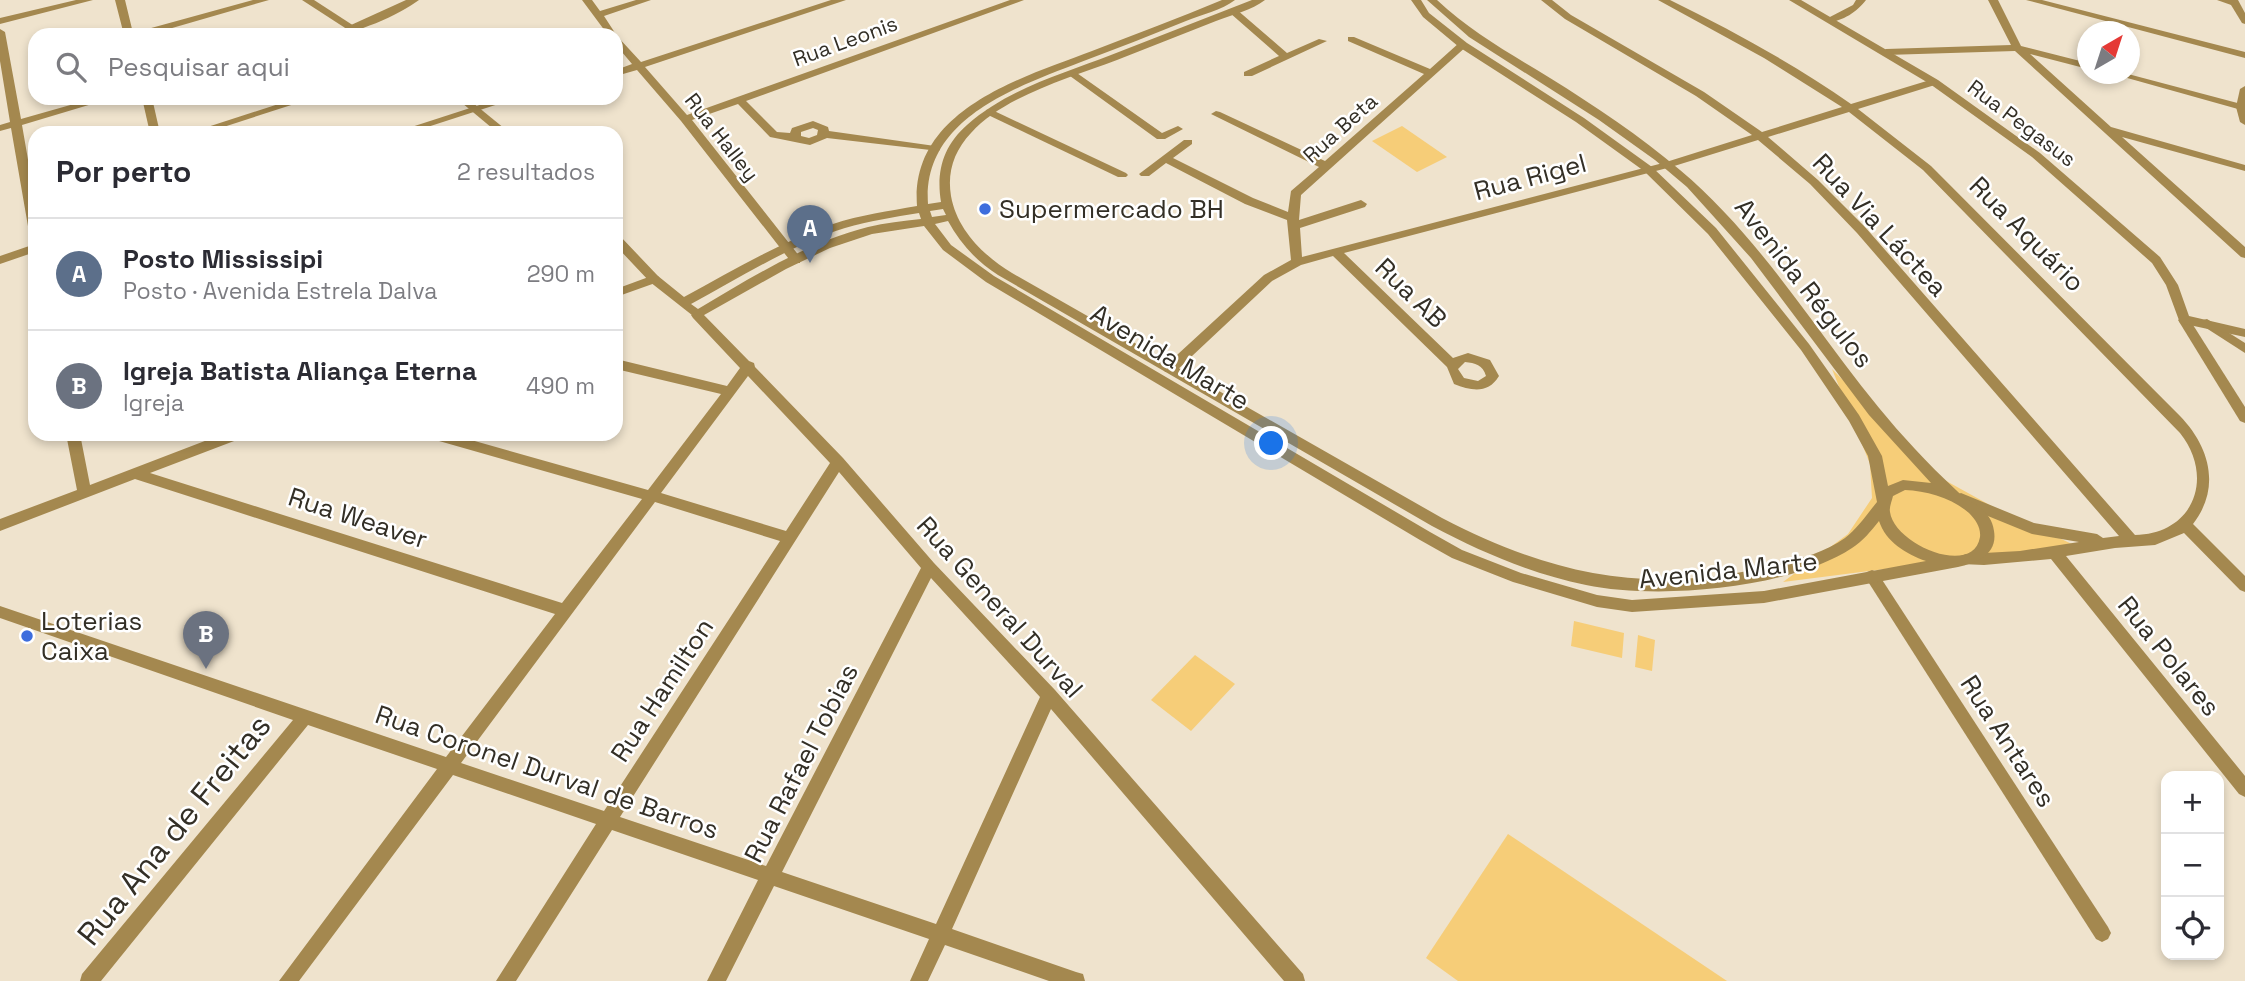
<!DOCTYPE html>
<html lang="pt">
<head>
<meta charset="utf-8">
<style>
	:root { --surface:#fff; --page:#f7f7f7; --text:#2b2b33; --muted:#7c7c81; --line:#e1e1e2; --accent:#2563eb }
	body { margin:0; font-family:"Space Grotesk",sans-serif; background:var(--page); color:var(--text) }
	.controls { position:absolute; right:21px; bottom:21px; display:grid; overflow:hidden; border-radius:14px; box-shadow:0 4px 10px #0003 }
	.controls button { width:63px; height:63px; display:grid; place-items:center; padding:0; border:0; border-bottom:2px solid var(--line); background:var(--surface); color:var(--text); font:35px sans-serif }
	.compass { position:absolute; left:2077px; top:21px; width:63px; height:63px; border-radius:50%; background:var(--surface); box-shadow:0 4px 10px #0003; rotate:39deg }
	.you { position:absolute; left:1272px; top:444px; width:24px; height:24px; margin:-18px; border:5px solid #fff; border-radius:50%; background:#1a73e8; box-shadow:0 0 0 10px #1a73e833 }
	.badge { display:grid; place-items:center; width:46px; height:46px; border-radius:50%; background:var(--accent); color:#fff; font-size:23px; font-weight:700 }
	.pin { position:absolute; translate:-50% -58px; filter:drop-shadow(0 2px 4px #0008) }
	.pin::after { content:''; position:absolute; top:37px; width:24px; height:21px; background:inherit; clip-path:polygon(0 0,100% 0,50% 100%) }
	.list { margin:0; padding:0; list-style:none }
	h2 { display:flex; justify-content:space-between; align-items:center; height:91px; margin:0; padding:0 28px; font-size:30px }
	h2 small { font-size:23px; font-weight:400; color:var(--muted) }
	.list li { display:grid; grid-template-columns:46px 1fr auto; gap:21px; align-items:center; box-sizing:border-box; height:112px; padding:0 28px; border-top:2px solid var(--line) }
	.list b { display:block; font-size:26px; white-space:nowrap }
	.list p { margin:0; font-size:23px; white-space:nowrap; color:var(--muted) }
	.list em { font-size:23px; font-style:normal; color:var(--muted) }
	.icon { flex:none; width:38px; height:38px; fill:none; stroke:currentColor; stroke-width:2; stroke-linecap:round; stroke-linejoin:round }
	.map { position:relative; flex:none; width:2245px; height:981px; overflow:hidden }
	.search { position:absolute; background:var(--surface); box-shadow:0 4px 10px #0003; left:28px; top:28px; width:595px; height:77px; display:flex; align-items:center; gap:18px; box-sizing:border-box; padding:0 24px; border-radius:21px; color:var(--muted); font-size:26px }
	.panel { position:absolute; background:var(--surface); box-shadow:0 4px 10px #0003; left:28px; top:126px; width:595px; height:315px; border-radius:21px }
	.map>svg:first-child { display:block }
	.green { fill:#f6cd78 }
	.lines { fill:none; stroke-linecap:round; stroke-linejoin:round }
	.minor { fill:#a4884f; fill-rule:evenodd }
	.tertiary { fill:#a4884f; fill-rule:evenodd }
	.poi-dot { fill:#3d6ddd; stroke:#fff; stroke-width:2.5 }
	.labels { text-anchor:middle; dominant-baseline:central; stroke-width:5; stroke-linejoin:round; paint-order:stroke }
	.far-street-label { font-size:21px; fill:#332f26; stroke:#fff }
	.street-label { font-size:26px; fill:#332f26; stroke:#fff }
	.poi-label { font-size:26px; fill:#332f26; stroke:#fff; text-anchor:start }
	.near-street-label { font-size:32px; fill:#332f26; stroke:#fff }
</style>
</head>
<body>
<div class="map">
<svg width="2245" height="981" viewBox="0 0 2245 981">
	<rect width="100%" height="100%" fill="#efe3cd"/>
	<g class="green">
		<path d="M 1402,126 L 1447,157 L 1417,172 L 1372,141 Z"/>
		<path d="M 1832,369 L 1939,477 L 1997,509 L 2074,545 L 1783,582 L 1848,534 L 1872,498 L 1870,464 Z"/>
		<path d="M 1574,621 L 1624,633 L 1622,658 L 1571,646 Z"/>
		<path d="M 1638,635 L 1655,640 L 1652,671 L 1635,667 Z"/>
		<path d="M 1195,655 L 1235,684 L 1191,731 L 1151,700 Z"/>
		<path d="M 1508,834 L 1727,981 L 1458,981 L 1426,958 Z"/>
	</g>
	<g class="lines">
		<g class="minor">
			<path d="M 76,0 L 93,0 L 0,24 L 0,18 Z"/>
			<path d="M 115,0 L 125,0 L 133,33 L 253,0 L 269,0 L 148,35 L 124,35 Z"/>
			<path d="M 406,0 L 419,0 C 399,15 354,35 329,35 Z"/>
			<path d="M 582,0 L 592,0 L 600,11 L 636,0 L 651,0 L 604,16 L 617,36 L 641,62 L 831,0 L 846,0 L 645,67 L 687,115 L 1010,0 L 1024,0 L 746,101 L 777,132 L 790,133 L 792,128 L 813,121 L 828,127 L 829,131 L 935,146 L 940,149 L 939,151 L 827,138 L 810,145 C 796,142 784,140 770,137 L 738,104 L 692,120 L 800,257 L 800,263 L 792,263 L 681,121 L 637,70 L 616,76 L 616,70 L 632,64 L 616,45 L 616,35 L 608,35 ZM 813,128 L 818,130 L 817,135 L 809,138 L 801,136 L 801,132 Z"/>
			<path d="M 1541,0 L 1552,0 L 1571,15 L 1704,92 L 1762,132 L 1842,107 L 1764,58 L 1658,0 L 1670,0 C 1733,31 1794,64 1851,104 L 1930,80 L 1938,80 L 1938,84 L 1858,109 L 1931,166 L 2180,416 C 2210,447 2221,488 2193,524 L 2245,576 L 2245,592 L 2240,590 L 2184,533 L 2155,545 L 2115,548 L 2066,556 L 2245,776 L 2245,797 L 2239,794 L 2051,559 L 1984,565 L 1961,564 L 1959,560 L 1961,556 L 1966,554 L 2020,551 L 2079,542 L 2032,534 L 1956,503 L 1954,499 L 1956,495 L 1961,493 L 2034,523 L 2097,534 L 2103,538 L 2119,536 L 1857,233 L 1810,184 L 1758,140 L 1671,167 L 1344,253 L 1453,358 L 1468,353 L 1490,360 L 1499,376 C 1488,394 1472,391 1454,384 L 1447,367 L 1333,256 L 1301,265 L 1272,281 L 1175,372 L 1165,372 L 1164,369 L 1165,366 L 1264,275 L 1291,260 L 1287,220 L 1245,204 L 1166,163 L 1149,176 L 1141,176 L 1139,174 L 1184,140 L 1192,140 L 1192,144 L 1173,158 L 1253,198 L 1288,212 L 1291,191 L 1319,167 L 1211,114 L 1216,111 L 1220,112 L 1325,161 L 1424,74 L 1348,41 L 1348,37 L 1354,37 L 1430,69 L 1459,43 L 1468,45 L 1301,195 L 1299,220 L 1361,200 L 1367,204 L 1365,207 L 1300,228 L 1302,257 L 1663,163 L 1752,135 L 1696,96 L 1565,19 ZM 1849,112 L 1923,170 L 2180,433 C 2215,477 2194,534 2135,535 L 1865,227 L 1818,180 L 1768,137 ZM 1465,362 C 1475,363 1483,365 1486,376 L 1478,381 L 1464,378 L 1458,369 Z"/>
			<path d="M 1856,0 L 1866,0 C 1858,11 1842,22 1828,22 L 1828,18 L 1853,5 Z"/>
			<path d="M 1988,0 L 1998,0 L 2021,46 L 2088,63 L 2088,69 L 2030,54 L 2111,127 L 2245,165 L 2245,171 L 2122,137 L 2245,247 L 2245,258 L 2241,257 L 2015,51 L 1886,55 L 1881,52 L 1886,49 L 2011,45 Z"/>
			<path d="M 2026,0 L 2042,0 L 2245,52 L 2245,58 Z"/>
			<path d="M 2217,0 L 2233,0 L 2239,3 L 2234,6 Z"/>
			<path d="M 1230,9 L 1236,9 L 1287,53 L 1319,39 L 1327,41 L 1252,76 L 1244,76 L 1244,72 L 1279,56 L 1230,13 Z"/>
			<path d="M 0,29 L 5,32 L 21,119 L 95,98 L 112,98 L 22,125 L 35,200 L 35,236 L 29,232 L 11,128 L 0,131 L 0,125 L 10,122 L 0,61 Z"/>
			<path d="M 1074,71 L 1162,133 L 1178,126 L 1183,129 L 1165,139 L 1157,139 L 1070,76 L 1070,72 Z"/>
			<path d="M 2113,74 L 2128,74 L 2245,105 L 2245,111 Z"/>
			<path d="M 142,98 L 152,98 L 160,133 L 150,133 Z"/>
			<path d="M 297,98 L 313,98 L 205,133 L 189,133 Z"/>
			<path d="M 501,98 L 517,98 L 409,133 L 393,133 Z"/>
			<path d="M 990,109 L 1126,173 L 1128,175 L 1126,177 L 1118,177 L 986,114 L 986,110 Z"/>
			<path d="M 35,244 L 35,252 L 0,264 L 0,256 Z"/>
			<path d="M 654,275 L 658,276 L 660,279 L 658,282 L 616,297 L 616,289 Z"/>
			<path d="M 697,311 L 701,312 L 749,361 L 754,363 L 755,367 L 843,458 L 934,563 L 1055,690 L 1303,974 L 1305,981 L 1284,981 L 1051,709 L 952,929 L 1076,972 L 1083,974 L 1085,981 L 1049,981 L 945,945 L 928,981 L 910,981 L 929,939 L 774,886 L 726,981 L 707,981 L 758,880 L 612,830 L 516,981 L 496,981 L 596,824 L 453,775 L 299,981 L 279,981 L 437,769 L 308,725 L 101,981 L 80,981 L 82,974 L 293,720 L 0,618 L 0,606 L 446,757 L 555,614 L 135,479 L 0,531 L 0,519 L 77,490 L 66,434 L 80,434 L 90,485 L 223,434 L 244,434 L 242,438 L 150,473 L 562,603 L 642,499 L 432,439 L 425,434 L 450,434 L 648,490 L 721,394 L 616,369 L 616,359 L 727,386 L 740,368 L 693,318 L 691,315 ZM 748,376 L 830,463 L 786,531 L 661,493 ZM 839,472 L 921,568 L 766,866 L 620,817 ZM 655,502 L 780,541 L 604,811 L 461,763 ZM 931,578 L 1040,697 L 936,924 L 782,872 Z"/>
			<path d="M 2184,316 L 2188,317 L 2245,407 L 2245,423 L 2240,421 L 2178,320 Z"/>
			<path d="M 2207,319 L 2245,343 L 2245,353 L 2203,326 L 2201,323 L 2203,320 Z"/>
			<path d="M 1872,570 L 1877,572 L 2108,927 L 2111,933 L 2108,939 L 2102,942 L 2096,939 L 1867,580 L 1865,576 L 1867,572 Z"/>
		</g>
		<g class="tertiary">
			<path d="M 302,0 L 314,0 L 368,35 L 356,35 Z"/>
			<path d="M 1222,0 L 1235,0 C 1222,10 1201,15 1186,21 C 1151,35 1116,49 1081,62 C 1017,87 922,118 928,204 L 941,202 C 936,172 943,146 967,125 C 1007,89 1062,74 1111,55 C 1158,37 1205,18 1252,0 L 1265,0 C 1252,10 1232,15 1216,21 C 1183,34 1150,47 1117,60 C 1072,77 1004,96 971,133 C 954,151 947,172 951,196 C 957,230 984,256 1012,273 L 1442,518 C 1550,574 1645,595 1766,567 C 1792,561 1823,554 1845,538 C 1858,528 1867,514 1877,502 L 1868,456 L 1849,421 L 1801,350 L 1708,234 L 1644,171 L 1576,122 L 1459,47 L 1423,17 L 1411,0 L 1421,0 L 1429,13 L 1467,43 L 1584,118 L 1652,167 L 1716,228 L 1809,344 L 1859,415 L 1882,456 L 1888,486 L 1903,480 L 1931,483 L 1869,415 L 1751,258 L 1687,187 L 1655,160 L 1599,120 L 1469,37 L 1427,0 L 1437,0 C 1471,32 1511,54 1550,78 C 1595,106 1640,136 1680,170 C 1774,249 1831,360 1915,449 C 1928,463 1942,477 1956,490 C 1970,504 1991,508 1994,531 C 1998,555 1976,563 1958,567 L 1764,603 L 1632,612 L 1597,607 L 1513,582 L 1452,558 L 1420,540 L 986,282 L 943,250 L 924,226 L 872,234 L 830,248 L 786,269 L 697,319 L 650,282 L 616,246 L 616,235 L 620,236 L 658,276 L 684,297 C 732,271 780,242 833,224 C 860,215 889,211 917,206 C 910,110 1021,78 1092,51 C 1135,34 1179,18 1222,0 ZM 943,209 L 946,215 L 932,217 L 930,211 ZM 919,213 L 921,219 C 903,221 885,223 868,227 C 806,243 752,277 698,309 L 691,304 C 741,277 791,245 845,228 C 869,221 894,217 919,213 ZM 948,221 C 960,243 977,262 998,275 L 1432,526 C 1481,552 1532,574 1586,585 C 1658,600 1790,589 1852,548 C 1863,541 1871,531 1879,521 C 1886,542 1906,554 1926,561 L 1764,591 L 1632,600 L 1597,595 L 1521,573 L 1462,550 L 1430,532 L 994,276 L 951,245 L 935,224 ZM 1905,490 C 1927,491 1952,498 1969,513 C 1976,520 1981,528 1980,537 C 1973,578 1894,544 1890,512 C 1889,507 1892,501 1893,496 Z"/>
			<path d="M 1789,0 L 1801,0 L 1938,80 L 2040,153 L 2160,257 L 2178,285 L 2189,316 L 2245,329 L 2245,337 L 2180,323 L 2166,285 L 2152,263 L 2032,157 L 1930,84 Z"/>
			<path d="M 2228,0 L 2238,0 L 2245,13 L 2245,24 L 2242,23 Z"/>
			<path d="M 2245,86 L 2245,125 L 2240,122 L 2236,107 L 2240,89 Z"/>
			<path d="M 456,98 L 467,98 L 510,133 L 498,133 Z"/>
		</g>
	</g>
	<g class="poi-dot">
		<circle cx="985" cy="209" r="7"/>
		<circle cx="27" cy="636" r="7"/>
	</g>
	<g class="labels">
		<g class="far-street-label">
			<text transform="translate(845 41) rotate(-20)">Rua Leonis</text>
			<text transform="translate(2022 123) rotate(37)">Rua Pegasus</text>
			<text transform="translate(1340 128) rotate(-42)">Rua Beta</text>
			<text transform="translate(722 137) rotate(52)">Rua Halley</text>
		</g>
		<g class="street-label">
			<text transform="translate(1530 177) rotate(-15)">Rua Rigel</text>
			<text transform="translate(1880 225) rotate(47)">Rua Via Láctea</text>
			<text transform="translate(2027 234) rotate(45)">Rua Aquário</text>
			<text transform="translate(1804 283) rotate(52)">Avenida Régulos</text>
			<text transform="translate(1411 293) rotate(44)">Rua AB</text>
			<text transform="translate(1170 357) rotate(31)">Avenida Marte</text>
			<text transform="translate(358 518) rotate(18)">Rua Weaver</text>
			<text transform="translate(1728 570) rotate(-6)">Avenida Marte</text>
			<text transform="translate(1000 607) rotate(48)">Rua General Durval</text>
			<text transform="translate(2169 656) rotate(51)">Rua Polares</text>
			<text transform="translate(662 690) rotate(-57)">Rua Hamilton</text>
			<text transform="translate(2008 741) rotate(57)">Rua Antares</text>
			<text transform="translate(801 763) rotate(-63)">Rua Rafael Tobias</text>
			<text transform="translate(547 772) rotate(19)">Rua Coronel Durval de Barros</text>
		</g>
		<g class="poi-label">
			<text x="999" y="209">Supermercado BH</text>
			<text x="41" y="621">Loterias<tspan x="41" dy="30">Caixa</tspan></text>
		</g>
		<g class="near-street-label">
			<text transform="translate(174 830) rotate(-51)">Rua Ana de Freitas</text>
		</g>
	</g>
</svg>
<div class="controls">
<button>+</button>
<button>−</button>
<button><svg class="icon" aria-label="locate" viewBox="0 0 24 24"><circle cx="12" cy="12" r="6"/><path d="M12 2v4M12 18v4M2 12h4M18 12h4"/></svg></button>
</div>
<svg class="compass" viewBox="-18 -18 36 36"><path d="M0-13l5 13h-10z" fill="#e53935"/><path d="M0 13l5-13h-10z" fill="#7c7c81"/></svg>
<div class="you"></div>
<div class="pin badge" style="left:810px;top:263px;background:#5c6f8a">A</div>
<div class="pin badge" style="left:206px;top:669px;background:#6b7280">B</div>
<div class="search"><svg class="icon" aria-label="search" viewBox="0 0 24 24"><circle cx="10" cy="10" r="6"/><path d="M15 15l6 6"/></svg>Pesquisar aqui</div>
<section class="panel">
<h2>Por perto<small>2 resultados</small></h2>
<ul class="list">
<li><span class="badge" style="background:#5c6f8a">A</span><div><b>Posto Mississipi</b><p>Posto · Avenida Estrela Dalva</p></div><em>290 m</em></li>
<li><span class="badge" style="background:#6b7280">B</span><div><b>Igreja Batista Aliança Eterna</b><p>Igreja</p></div><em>490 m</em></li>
</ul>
</section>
</div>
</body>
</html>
